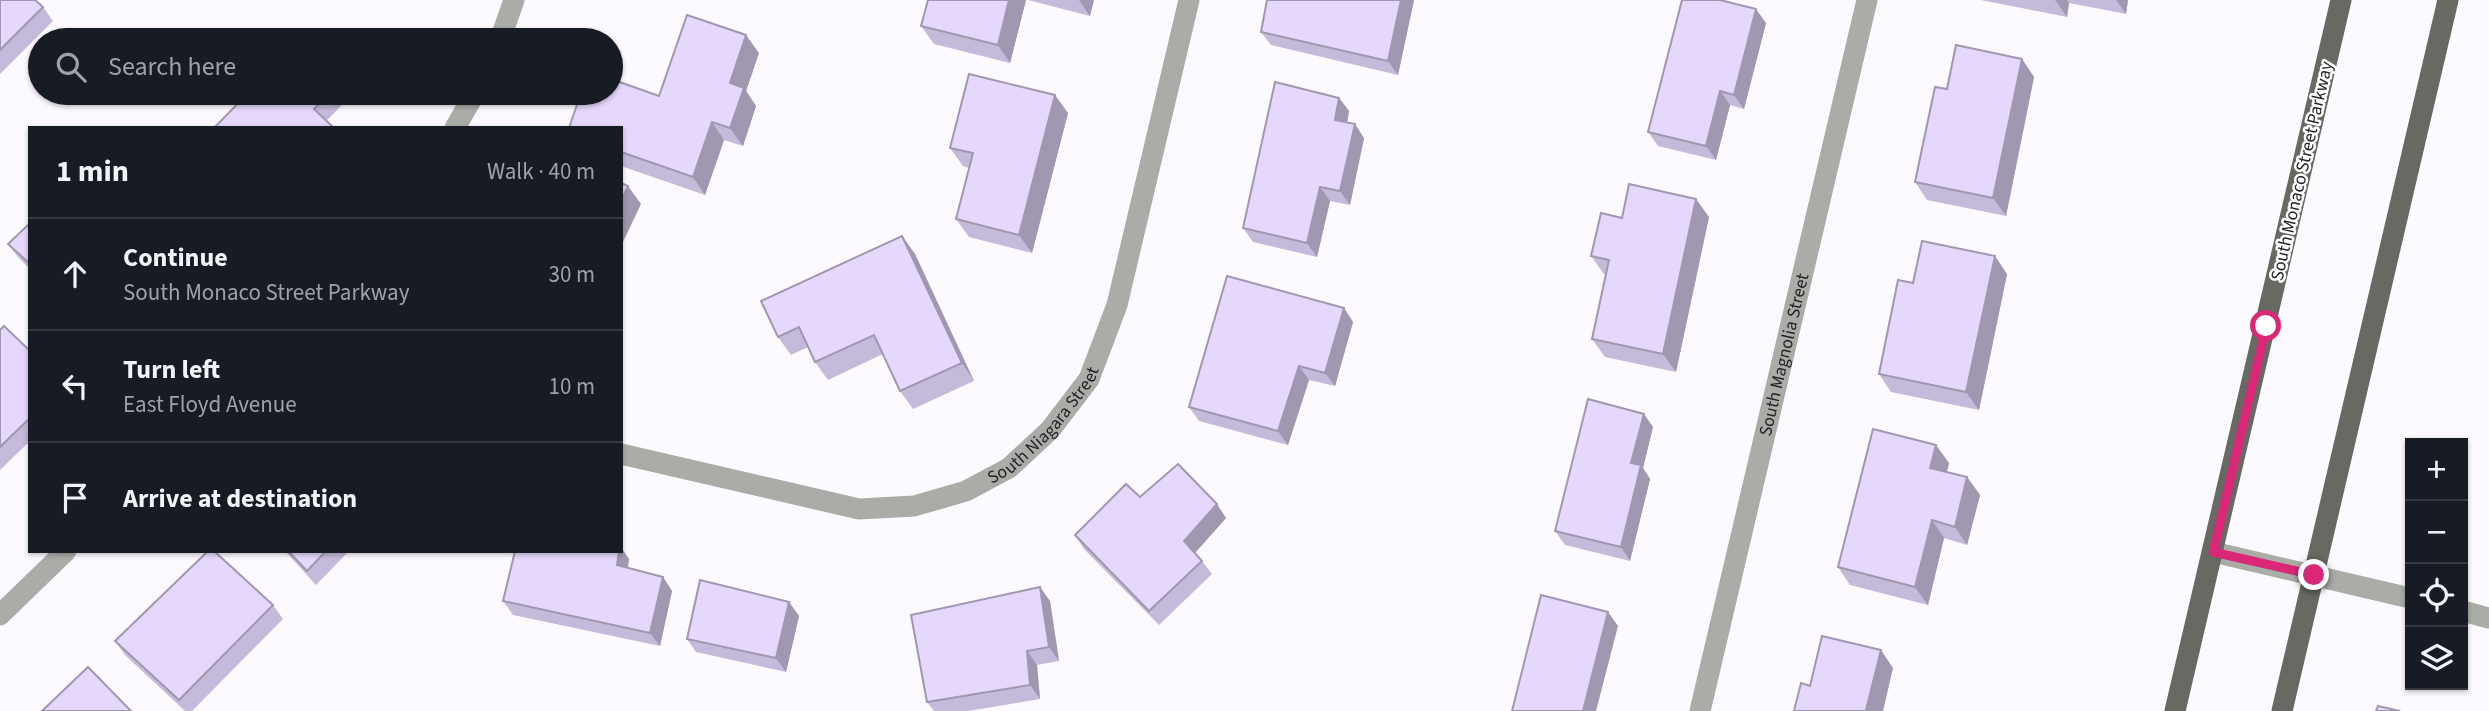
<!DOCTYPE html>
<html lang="en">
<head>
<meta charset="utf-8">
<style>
	:root { --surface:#171b24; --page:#20242c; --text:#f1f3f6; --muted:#9ea1a6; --line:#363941 }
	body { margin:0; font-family:"Source Sans 3",sans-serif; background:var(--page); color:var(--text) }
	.controls { position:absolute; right:21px; bottom:21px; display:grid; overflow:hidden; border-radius:0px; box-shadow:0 2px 5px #0004 }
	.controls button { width:63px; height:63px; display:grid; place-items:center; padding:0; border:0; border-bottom:2px solid var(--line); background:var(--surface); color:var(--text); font:35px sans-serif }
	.stop { position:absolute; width:21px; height:21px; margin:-16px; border:5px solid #db2777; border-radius:50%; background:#fff }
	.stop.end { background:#db2777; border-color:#fff; box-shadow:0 2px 7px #0008 }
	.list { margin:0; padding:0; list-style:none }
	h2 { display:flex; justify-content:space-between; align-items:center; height:91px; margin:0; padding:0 28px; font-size:30px }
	h2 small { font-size:23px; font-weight:400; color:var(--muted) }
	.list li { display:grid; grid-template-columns:46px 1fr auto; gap:21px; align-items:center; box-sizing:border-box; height:112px; padding:0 28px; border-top:2px solid var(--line) }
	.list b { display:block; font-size:26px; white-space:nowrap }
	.list p { margin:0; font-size:23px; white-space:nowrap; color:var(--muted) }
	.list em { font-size:23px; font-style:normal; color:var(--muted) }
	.icon { flex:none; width:38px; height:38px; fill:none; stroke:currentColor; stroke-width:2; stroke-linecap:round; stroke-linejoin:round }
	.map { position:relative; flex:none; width:2489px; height:711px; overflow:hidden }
	.search { position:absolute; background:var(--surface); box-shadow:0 2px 5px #0004; left:28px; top:28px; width:595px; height:77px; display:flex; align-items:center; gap:18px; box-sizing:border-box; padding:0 24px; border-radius:38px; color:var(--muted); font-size:26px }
	.panel { position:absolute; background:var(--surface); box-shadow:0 2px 5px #0004; left:28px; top:126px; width:595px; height:427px; border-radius:0px }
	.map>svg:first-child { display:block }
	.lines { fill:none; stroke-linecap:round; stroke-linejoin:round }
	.minor { stroke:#aaaca7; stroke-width:21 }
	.major { stroke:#676a62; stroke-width:21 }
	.wall { fill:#c5bad9 }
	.shaded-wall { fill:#a097b0 }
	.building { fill:#e5d8fc; stroke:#a097b0; stroke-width:2 }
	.route { stroke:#db2777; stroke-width:9 }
	.labels { text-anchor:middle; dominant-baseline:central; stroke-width:5; stroke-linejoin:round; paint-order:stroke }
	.street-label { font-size:18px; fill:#232125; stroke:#fff }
</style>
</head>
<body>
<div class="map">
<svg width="2489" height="711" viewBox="0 0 2489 711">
	<rect width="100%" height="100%" fill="#fcfafe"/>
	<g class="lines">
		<g class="minor">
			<path d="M 500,40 L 514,0"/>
			<path d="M 455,128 L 475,93"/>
			<path id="s1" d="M 621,454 L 859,509 L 914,506 L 966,491 L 1009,468 L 1050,430 L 1089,379 L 1117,305 L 1189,0"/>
			<path d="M 2213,552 L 2410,598"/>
			<path d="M 2463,611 L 2489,618"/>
			<path d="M 0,615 L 66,551"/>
			<path id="s2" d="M 1700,711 L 1867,0"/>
		</g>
		<g class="major">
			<path d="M 2175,711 L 2341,0"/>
			<path d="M 2282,711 L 2448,0"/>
		</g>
	</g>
	<g class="wall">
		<path d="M 0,0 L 43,7 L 53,21 L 0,74 Z"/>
		<path d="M 1026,0 L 1010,63 L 934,44 L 921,26 Z"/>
		<path d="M 1028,0 L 1094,0 L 1090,16 Z"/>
		<path d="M 1267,0 L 1414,0 L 1398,75 L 1271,45 L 1261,32 Z"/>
		<path d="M 1981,0 L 2128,0 L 2126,14 L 2069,3 L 2067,17 Z"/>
		<path d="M 1766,23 L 1744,109 L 1730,105 L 1716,160 L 1658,146 L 1648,132 Z"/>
		<path d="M 759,53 L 746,91 L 756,106 L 743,146 L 724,140 L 705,195 L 621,166 L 621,128 L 659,96 Z"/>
		<path d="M 2022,59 L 2034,77 L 2006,216 L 1927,200 L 1915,182 L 1947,89 Z"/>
		<path d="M 248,93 L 354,93 L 326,121 Z"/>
		<path d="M 1339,98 L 1349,111 L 1347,122 L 1364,138 L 1350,205 L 1330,201 L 1317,257 L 1253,242 L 1243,228 Z"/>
		<path d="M 1068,113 L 1032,253 L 969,237 L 956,219 L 969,168 L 963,166 L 950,148 Z"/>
		<path d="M 1709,217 L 1676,372 L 1605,357 L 1592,339 L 1606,275 L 1604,274 L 1591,256 Z"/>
		<path d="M 30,223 L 30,269 L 18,257 L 8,244 Z"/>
		<path d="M 902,236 L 915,254 L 974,381 L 913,409 L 900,391 L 883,354 L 828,380 L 815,362 L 808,347 L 791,355 L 778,337 Z"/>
		<path d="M 2007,274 L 1979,410 L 1891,392 L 1879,374 L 1913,283 Z"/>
		<path d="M 1344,308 L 1353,322 L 1335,386 L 1309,380 L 1288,445 L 1199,421 L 1189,407 Z"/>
		<path d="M 0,330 L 30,351 L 30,441 L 0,470 Z"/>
		<path d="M 1653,427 L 1643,468 L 1650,479 L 1630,561 L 1565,545 L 1555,531 Z"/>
		<path d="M 1949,463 L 1947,472 L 1967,477 L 1980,495 L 1967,545 L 1944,538 L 1928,605 L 1850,585 L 1838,567 Z"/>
		<path d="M 1140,497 L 1226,518 L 1195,553 L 1202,561 L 1212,574 L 1159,625 L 1084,549 L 1075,535 Z"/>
		<path d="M 285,551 L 349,551 L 316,585 Z"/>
		<path d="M 629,559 L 628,568 L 663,577 L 672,591 L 660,646 L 513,615 L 503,601 Z"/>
		<path d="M 1050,601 L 1059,661 L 1037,665 L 1040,699 L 968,711 L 934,711 L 927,702 Z"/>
		<path d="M 789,602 L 799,616 L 786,672 L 696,652 L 687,639 Z"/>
		<path d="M 273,605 L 283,619 L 192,711 L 185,711 L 125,655 L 115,641 Z"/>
	</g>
	<g class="shaded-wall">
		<path d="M 1009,0 L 1026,0 L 1010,63 L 998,45 Z"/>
		<path d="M 1079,0 L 1094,0 L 1090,16 Z"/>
		<path d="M 1401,0 L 1414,0 L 1398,75 L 1388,61 Z"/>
		<path d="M 2055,0 L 2067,0 L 2069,3 L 2067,17 Z"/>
		<path d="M 2116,0 L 2128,0 L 2126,14 Z"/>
		<path d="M 1756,9 L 1766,23 L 1744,109 L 1734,95 Z"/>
		<path d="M 746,35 L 759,53 L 746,91 L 756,106 L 743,146 L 730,128 L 730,83 Z"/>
		<path d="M 2022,59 L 2034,77 L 2006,216 L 1993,198 Z"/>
		<path d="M 1720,91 L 1730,105 L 1716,160 L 1706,146 Z"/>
		<path d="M 1055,95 L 1068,113 L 1032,253 L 1019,235 Z"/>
		<path d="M 1339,98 L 1349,111 L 1345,134 L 1335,120 Z"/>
		<path d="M 712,122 L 724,140 L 705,195 L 693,177 Z"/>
		<path d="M 1355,124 L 1364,138 L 1350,205 L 1340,191 Z"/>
		<path d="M 628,186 L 641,204 L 621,246 L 621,201 Z"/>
		<path d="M 1320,187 L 1330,201 L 1317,257 L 1307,243 Z"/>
		<path d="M 1696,199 L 1709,217 L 1676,372 L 1663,354 Z"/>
		<path d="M 902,236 L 915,254 L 974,381 L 962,363 Z"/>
		<path d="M 1995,256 L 2007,274 L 1979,410 L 1966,392 Z"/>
		<path d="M 1344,308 L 1353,322 L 1335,386 L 1325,373 Z"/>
		<path d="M 1299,366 L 1309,380 L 1288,445 L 1278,431 Z"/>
		<path d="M 1644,414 L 1653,427 L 1643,468 L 1650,479 L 1630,561 L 1621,547 L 1631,463 Z"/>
		<path d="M 1936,445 L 1949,463 L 1943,486 L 1930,468 Z"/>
		<path d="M 1967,477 L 1980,495 L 1967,545 L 1955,527 Z"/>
		<path d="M 1217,504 L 1226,518 L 1193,555 L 1184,541 Z"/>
		<path d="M 1932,520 L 1944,538 L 1928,605 L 1915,587 Z"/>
		<path d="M 621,547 L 629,559 L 626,578 L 617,565 L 619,551 L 621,551 Z"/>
		<path d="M 663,577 L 672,591 L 660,646 L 650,633 Z"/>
		<path d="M 1040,587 L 1050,601 L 1059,661 L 1049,647 Z"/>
		<path d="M 789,602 L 799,616 L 786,672 L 776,658 Z"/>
		<path d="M 1608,612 L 1618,626 L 1596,711 L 1583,711 Z"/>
		<path d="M 1881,650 L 1893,668 L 1883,711 L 1866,711 Z"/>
		<path d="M 1027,651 L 1037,665 L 1040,699 L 1030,685 Z"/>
	</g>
	<g class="building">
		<path d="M 0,0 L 35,0 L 43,7 L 0,50 Z"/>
		<path d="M 928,0 L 1009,0 L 998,45 L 921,26 Z"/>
		<path d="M 1267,0 L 1401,0 L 1388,61 L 1261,32 Z"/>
		<path d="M 1682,0 L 1720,0 L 1756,9 L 1734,95 L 1720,91 L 1706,146 L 1648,132 Z"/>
		<path d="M 687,15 L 746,35 L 730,83 L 744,88 L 730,128 L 712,122 L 693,177 L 621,152 L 621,128 L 569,128 L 581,93 L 611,93 L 611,79 L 659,96 Z"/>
		<path d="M 309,31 L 318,40 L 300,40 Z"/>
		<path d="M 1956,45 L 2022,59 L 1993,198 L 1915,182 L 1935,87 L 1947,89 Z"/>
		<path d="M 969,74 L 1055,95 L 1019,235 L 956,219 L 973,153 L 950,148 Z"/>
		<path d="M 1275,82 L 1339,98 L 1335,120 L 1355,124 L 1340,191 L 1320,187 L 1307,243 L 1243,228 Z"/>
		<path d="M 248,93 L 330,93 L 314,109 L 334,128 L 214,128 Z"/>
		<path d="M 621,183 L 628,186 L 621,201 Z"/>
		<path d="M 1629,184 L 1696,199 L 1663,354 L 1592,339 L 1609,260 L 1591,256 L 1601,213 L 1622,218 Z"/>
		<path d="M 30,223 L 30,264 L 8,244 Z"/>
		<path d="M 902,236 L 962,363 L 900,391 L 874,335 L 815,362 L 799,327 L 778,337 L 761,301 Z"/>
		<path d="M 1922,241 L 1995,256 L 1966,392 L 1879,374 L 1898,280 L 1913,283 Z"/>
		<path d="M 1227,276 L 1344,308 L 1325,373 L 1299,366 L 1278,431 L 1189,407 Z"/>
		<path d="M 4,326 L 30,351 L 30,418 L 0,447 L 0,330 Z"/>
		<path d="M 1588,399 L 1644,414 L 1631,463 L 1641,465 L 1621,547 L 1555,531 Z"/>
		<path d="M 1873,429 L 1936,445 L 1930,468 L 1967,477 L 1955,527 L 1932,520 L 1915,587 L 1838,567 Z"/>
		<path d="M 1178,464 L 1217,504 L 1184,541 L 1202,561 L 1149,611 L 1075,535 L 1126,484 L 1140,497 Z"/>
		<path d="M 208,551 L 214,551 L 273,605 L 179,700 L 115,641 Z"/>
		<path d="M 288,551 L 326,551 L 307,571 Z"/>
		<path d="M 515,551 L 619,551 L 617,565 L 663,577 L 650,633 L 503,601 Z"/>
		<path d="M 700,580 L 789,602 L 776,658 L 687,639 Z"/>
		<path d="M 1040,587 L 1049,647 L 1027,651 L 1030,685 L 927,702 L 911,615 Z"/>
		<path d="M 1541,595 L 1608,612 L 1583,711 L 1512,711 Z"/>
		<path d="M 1822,636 L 1881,650 L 1866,710 L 1869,711 L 1794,711 L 1801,683 L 1810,686 Z"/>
		<path d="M 88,667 L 131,711 L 42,711 Z"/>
		<path d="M 2378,706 L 2400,711 L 2376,711 Z"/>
	</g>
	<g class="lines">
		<path class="route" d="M 2266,326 L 2213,552 L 2314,575"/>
	</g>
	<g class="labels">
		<g class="street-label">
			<text transform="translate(2302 171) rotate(-77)">South Monaco Street Parkway</text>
			<text stroke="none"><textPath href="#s2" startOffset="366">South Magnolia Street</textPath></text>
			<text stroke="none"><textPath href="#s1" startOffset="457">South Niagara Street</textPath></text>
		</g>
	</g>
</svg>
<div class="controls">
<button>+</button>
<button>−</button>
<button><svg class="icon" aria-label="locate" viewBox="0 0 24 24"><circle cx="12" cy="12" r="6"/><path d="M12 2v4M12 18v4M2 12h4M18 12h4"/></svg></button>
<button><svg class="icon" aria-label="layers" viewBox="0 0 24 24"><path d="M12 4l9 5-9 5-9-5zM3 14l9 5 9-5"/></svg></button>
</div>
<div class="stop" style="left:2266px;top:326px"></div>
<div class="stop end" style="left:2314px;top:575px"></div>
<div class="search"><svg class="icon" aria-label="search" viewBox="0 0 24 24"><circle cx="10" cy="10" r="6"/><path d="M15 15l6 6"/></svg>Search here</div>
<section class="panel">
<h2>1 min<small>Walk · 40 m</small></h2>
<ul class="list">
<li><svg class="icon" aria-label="ahead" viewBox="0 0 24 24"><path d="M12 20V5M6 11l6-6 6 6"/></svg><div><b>Continue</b><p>South Monaco Street Parkway</p></div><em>30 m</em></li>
<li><svg class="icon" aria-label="left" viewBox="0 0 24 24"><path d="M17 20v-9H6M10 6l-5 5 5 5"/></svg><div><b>Turn left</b><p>East Floyd Avenue</p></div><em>10 m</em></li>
<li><svg class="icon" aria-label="arrive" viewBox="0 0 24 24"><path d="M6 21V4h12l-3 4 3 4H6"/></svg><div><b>Arrive at destination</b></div></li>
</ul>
</section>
</div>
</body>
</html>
